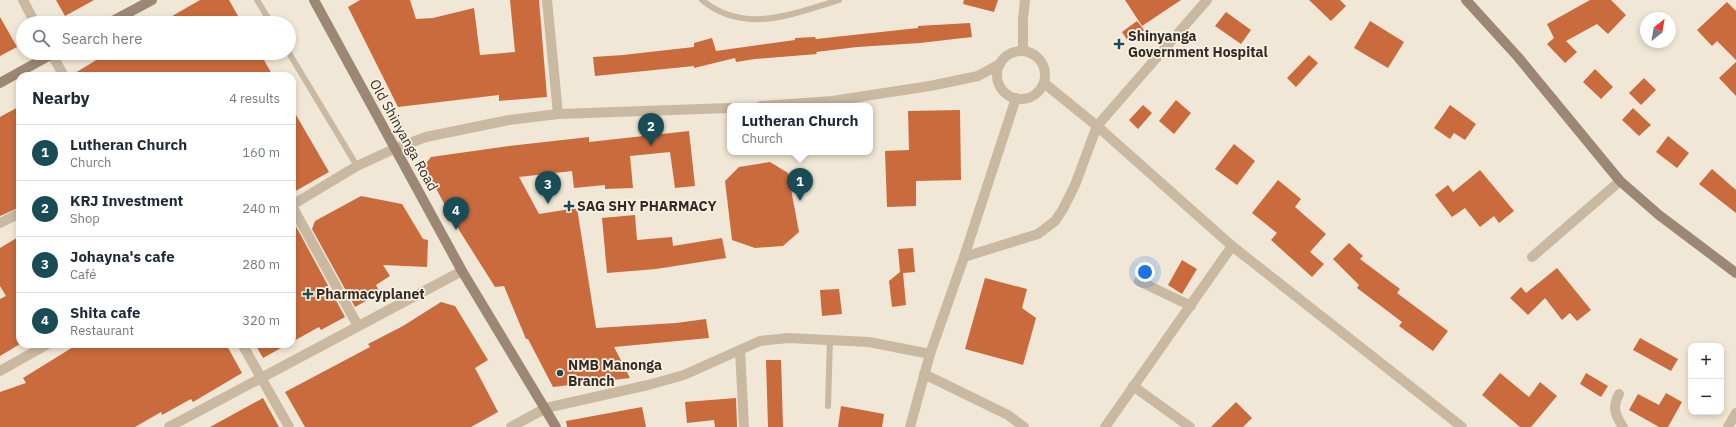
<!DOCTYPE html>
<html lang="en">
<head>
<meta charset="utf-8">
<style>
	:root { --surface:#fff; --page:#f6f6f7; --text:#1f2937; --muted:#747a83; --line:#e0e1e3; --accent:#1a4c55 }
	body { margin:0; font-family:"IBM Plex Sans",sans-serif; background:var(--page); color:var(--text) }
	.controls { position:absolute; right:12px; bottom:12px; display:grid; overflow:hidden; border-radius:8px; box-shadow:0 2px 6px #0003 }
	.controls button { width:36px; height:36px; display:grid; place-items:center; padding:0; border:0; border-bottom:1px solid var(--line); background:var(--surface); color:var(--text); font:20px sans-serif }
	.compass { position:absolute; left:1640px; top:12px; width:36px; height:36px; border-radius:50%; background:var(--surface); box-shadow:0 2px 6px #0003; rotate:31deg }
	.you { position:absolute; left:1145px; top:272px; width:14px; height:14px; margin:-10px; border:3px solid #fff; border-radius:50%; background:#1a73e8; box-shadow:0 0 0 6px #1a73e833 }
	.badge { display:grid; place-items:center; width:26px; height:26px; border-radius:50%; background:var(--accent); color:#fff; font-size:13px; font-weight:700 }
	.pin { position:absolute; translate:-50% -33px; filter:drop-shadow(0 1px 2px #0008) }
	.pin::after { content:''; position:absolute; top:21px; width:14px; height:12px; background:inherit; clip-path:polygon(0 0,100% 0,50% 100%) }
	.popup { position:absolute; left:727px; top:103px; width:146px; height:52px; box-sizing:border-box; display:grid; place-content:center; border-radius:8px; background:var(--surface); filter:drop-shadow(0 1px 3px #0005); font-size:13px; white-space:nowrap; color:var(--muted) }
	.popup b { font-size:15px; color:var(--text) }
	.popup::after { content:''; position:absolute; left:50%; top:100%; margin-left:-8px; border:8px solid transparent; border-top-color:var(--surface) }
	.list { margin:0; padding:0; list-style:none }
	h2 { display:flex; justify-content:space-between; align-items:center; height:52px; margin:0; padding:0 16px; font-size:17px }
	h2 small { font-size:13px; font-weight:400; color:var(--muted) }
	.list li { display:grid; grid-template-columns:26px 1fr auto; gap:12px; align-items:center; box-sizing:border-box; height:56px; padding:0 16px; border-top:1px solid var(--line) }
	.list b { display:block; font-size:15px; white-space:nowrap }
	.list p { margin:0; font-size:13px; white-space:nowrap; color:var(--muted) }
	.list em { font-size:13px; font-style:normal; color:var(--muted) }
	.icon { flex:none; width:22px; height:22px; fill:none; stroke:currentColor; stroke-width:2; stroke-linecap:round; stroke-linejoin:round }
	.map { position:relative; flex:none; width:1736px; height:427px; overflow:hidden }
	.search { position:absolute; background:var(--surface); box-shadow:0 2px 6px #0003; left:16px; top:16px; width:280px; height:44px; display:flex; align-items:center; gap:10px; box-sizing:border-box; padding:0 14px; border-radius:22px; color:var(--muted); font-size:15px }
	.panel { position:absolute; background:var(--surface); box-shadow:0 2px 6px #0003; left:16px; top:72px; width:280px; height:276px; border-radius:12px }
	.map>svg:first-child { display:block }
	.building { fill:#c96b3c }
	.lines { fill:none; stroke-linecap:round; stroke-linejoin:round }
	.lane { stroke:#c9b8a2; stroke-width:6 }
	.street { stroke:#c9b8a2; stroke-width:10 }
	.secondary { stroke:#9c8674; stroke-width:10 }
	.poi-dot { fill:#1a4c55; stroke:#f9f1e2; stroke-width:1.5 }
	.labels { text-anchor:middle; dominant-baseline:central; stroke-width:3.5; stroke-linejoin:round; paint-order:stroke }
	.poi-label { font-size:14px; font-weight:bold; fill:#332b25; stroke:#f9f1e2; text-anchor:start }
	.street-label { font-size:14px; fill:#332b25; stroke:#f9f1e2 }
</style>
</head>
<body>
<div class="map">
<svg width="1736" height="427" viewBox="0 0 1736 427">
	<rect width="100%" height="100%" fill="#f1e7d6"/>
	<g class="building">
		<path d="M 56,0 L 94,0 L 65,16 Z"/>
		<path d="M 200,0 L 229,0 L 242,23 L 160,23 Z"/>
		<path d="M 360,0 L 410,0 L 416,19 L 433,18 L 474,8 L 480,55 L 515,52 L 510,0 L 539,0 L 547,97 L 499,101 L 499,95 L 398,107 L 348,7 Z"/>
		<path d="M 964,0 L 998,0 L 994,12 L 963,4 Z"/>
		<path d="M 1125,0 L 1181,0 L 1142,26 Z"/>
		<path d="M 1309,0 L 1340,0 L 1346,6 L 1331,21 Z"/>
		<path d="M 1590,0 L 1611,0 L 1626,15 L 1608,34 L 1597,24 L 1566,41 L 1577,52 L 1565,63 L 1547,44 L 1554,38 L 1547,24 Z"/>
		<path d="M 1727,2 L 1736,11 L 1736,60 L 1717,41 L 1712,46 L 1697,30 Z"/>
		<path d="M 1226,12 L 1251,30 L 1241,44 L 1215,26 Z"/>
		<path d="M 0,17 L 17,47 L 0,56 Z"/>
		<path d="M 1137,21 L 1144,30 L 1128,41 L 1122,32 Z"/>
		<path d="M 1370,21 L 1404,42 L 1388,68 L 1354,48 Z"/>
		<path d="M 970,23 L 972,37 L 920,43 L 857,47 L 816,52 L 817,54 L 755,59 L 736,62 L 735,58 L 694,68 L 694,66 L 595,76 L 593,57 L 623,55 L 694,47 L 694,43 L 712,38 L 716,51 L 795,40 L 795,38 L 815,37 L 816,39 L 918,28 L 918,26 Z"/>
		<path d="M 108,53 L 260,53 L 273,76 L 70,76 Z"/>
		<path d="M 1309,55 L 1318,63 L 1296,87 L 1287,78 Z"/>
		<path d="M 1736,62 L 1736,96 L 1719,78 Z"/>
		<path d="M 1595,69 L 1613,87 L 1601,99 L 1583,82 Z"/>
		<path d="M 1644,78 L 1656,90 L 1641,105 L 1629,93 Z"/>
		<path d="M 1176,100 L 1191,113 L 1174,134 L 1159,121 Z"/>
		<path d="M 1143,105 L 1152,113 L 1138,129 L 1129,120 Z"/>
		<path d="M 1450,105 L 1476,124 L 1465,140 L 1454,133 L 1450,139 L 1434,128 Z"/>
		<path d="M 20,106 L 20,207 L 0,216 L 0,117 Z"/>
		<path d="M 292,108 L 329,172 L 292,193 Z"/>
		<path d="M 1633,108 L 1651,125 L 1639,136 L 1622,120 Z"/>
		<path d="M 960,110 L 961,180 L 916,181 L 916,206 L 887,207 L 885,151 L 909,150 L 908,111 Z"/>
		<path d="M 689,131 L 695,186 L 675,188 L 670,152 L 630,156 L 633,188 L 605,189 L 605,185 L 574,188 L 572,171 L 519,177 L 539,214 L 577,208 L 596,328 L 676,323 L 706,319 L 709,338 L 614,347 L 630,378 L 553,387 L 528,339 L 526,339 L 504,286 L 495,287 L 454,222 L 424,166 L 431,157 L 509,146 L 589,137 L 589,142 Z"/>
		<path d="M 1668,136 L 1689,153 L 1677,168 L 1656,152 Z"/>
		<path d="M 1234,144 L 1255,161 L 1237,185 L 1215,169 Z"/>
		<path d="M 770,162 L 788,173 L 799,232 L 783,246 L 755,248 L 732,240 L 725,181 L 739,167 Z"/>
		<path d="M 1712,169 L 1736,190 L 1736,213 L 1699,184 Z"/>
		<path d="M 1480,170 L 1514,211 L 1499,223 L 1494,216 L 1480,227 L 1465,208 L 1452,217 L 1435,195 L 1448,185 L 1453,192 Z"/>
		<path d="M 1278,180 L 1301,199 L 1295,207 L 1326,234 L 1310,252 L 1324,264 L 1312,277 L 1271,240 L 1277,233 L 1252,213 Z"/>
		<path d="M 361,196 L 402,204 L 423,239 L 428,240 L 427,267 L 383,265 L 390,276 L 376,285 L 380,293 L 355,307 L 312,229 L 315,221 Z"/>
		<path d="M 635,215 L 637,240 L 672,237 L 673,246 L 722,238 L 726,258 L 656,269 L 607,273 L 602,218 Z"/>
		<path d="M 292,219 L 345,317 L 321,330 L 319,327 L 292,342 Z"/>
		<path d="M 20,236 L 20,344 L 0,356 L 0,299 L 6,296 L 0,286 L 0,248 Z"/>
		<path d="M 1349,243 L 1363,256 L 1360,259 L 1400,289 L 1397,293 L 1448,331 L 1433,351 L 1399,326 L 1402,322 L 1357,288 L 1359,285 L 1333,259 Z"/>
		<path d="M 913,248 L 915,272 L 903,273 L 906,305 L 892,307 L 889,281 L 900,272 L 898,249 Z"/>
		<path d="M 1182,260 L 1197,269 L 1182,294 L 1168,285 Z"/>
		<path d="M 1557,268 L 1591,310 L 1577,321 L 1570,313 L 1562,320 L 1545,298 L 1528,315 L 1510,298 L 1521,287 L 1526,293 Z"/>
		<path d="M 985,278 L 1027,289 L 1022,308 L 1036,318 L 1023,365 L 965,349 Z"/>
		<path d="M 839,289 L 842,314 L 822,316 L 820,290 Z"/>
		<path d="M 441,302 L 455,306 L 488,360 L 475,368 L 498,412 L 471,427 L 305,427 L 285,392 L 370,347 L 368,344 L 403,326 Z"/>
		<path d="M 1640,338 L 1678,359 L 1671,371 L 1633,350 Z"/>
		<path d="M 78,344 L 226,344 L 242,373 L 193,402 L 191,399 L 162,415 L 161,412 L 135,427 L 0,427 L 0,392 L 26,383 L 23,378 Z"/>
		<path d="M 255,344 L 288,344 L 263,358 Z"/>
		<path d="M 766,360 L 781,360 L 783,427 L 768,427 Z"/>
		<path d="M 1500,373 L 1529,397 L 1540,382 L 1557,396 L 1531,427 L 1520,427 L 1482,395 Z"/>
		<path d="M 1586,373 L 1608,386 L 1601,397 L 1580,384 Z"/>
		<path d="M 1666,393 L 1682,402 L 1668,427 L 1659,427 L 1629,410 L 1638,394 L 1659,405 Z"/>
		<path d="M 263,398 L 279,427 L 210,427 Z"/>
		<path d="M 736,398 L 737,427 L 715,427 L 714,420 L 687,423 L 685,402 Z"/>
		<path d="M 1236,402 L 1252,418 L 1243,427 L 1211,427 Z"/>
		<path d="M 841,406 L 884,414 L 882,427 L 838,427 Z"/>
		<path d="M 642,407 L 646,427 L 567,427 L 566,421 Z"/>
	</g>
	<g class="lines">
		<g class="lane">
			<path d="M 257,0 L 271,23"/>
			<path d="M 702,0 C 744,35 792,14 839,0"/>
			<path d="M 289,53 L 357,166"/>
			<path d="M 828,406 L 830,339"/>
		</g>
		<g class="street">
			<path d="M 23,0 L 35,23"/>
			<path d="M 547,0 L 558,114"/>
			<path d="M 1023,51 L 1023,19 L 1025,0"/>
			<circle cx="1021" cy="75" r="24"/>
			<path d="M 51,53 L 64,76"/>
			<path d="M 1044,83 L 1097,126 L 1232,246 L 1462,427"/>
			<path d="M 761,106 L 832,101 L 930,86 L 978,76 L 1000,64"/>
			<path d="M 292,205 L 357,166 L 396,148 L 426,137 L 509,120 L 558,114 L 730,108"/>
			<path d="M 292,206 L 358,326"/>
			<path d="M 0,223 L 20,213"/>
			<path d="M 964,257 L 1038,234 L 1055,221 L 1063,209 L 1075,185 L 1097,126 L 1207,0"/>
			<path d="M 1532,257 L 1620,181"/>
			<path d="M 1139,281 L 1191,306"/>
			<path d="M 242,344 L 289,427"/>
			<path d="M 740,350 L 744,427"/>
			<path d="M 0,371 L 48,344"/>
			<path d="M 924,374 L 1008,415 L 1024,427"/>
			<path d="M 1133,386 L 1190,427"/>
			<path d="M 1619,394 C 1612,407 1615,415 1623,427"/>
			<path d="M 169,427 L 462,271"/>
			<path d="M 511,427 L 546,408 L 648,385 L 684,375 L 760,341 L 788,338 L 869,342 L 930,354"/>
			<path d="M 910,427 L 930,354 L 964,257 L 1016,98"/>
			<path d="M 1105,427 L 1232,246"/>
			<path d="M 1728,427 L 1736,413"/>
		</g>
		<g class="secondary">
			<path d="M 314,0 L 462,271 L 556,427"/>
			<path d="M 1466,0 L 1518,57 L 1620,181 L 1659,215 L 1736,273"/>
			<path d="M 109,23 L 152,0"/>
			<path d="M 0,83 L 54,53"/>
		</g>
	</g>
	<g class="poi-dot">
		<path d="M1117 38h4v4h4v4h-4v4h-4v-4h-4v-4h4z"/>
		<path d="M567 200h4v4h4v4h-4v4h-4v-4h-4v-4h4z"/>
		<path d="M306 288h4v4h4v4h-4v4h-4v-4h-4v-4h4z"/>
		<circle cx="560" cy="373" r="4"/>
	</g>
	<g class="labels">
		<g class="poi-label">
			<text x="1128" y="36">Shinyanga<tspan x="1128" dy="16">Government Hospital</tspan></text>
			<text x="577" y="206">SAG SHY PHARMACY</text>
			<text x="316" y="294">Pharmacyplanet</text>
			<text x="568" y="365">NMB Manonga<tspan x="568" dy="16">Branch</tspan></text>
		</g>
		<g class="street-label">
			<text transform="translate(404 135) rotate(61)">Old Shinyanga Road</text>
		</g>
	</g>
</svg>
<div class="controls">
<button>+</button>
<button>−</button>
</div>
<svg class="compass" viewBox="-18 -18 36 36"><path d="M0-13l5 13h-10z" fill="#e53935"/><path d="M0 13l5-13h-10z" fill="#747a83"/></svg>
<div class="you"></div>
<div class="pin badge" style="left:800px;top:201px">1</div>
<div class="popup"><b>Lutheran Church</b>Church</div>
<div class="pin badge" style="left:651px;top:146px">2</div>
<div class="pin badge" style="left:548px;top:204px">3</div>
<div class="pin badge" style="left:456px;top:230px">4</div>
<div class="search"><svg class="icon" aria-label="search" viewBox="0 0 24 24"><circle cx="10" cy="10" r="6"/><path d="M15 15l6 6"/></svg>Search here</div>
<section class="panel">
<h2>Nearby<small>4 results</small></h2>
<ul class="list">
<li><span class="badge">1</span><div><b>Lutheran Church</b><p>Church</p></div><em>160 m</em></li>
<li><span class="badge">2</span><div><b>KRJ Investment</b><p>Shop</p></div><em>240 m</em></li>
<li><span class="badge">3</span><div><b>Johayna's cafe</b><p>Café</p></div><em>280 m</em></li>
<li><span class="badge">4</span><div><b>Shita cafe</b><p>Restaurant</p></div><em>320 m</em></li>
</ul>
</section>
</div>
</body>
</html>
